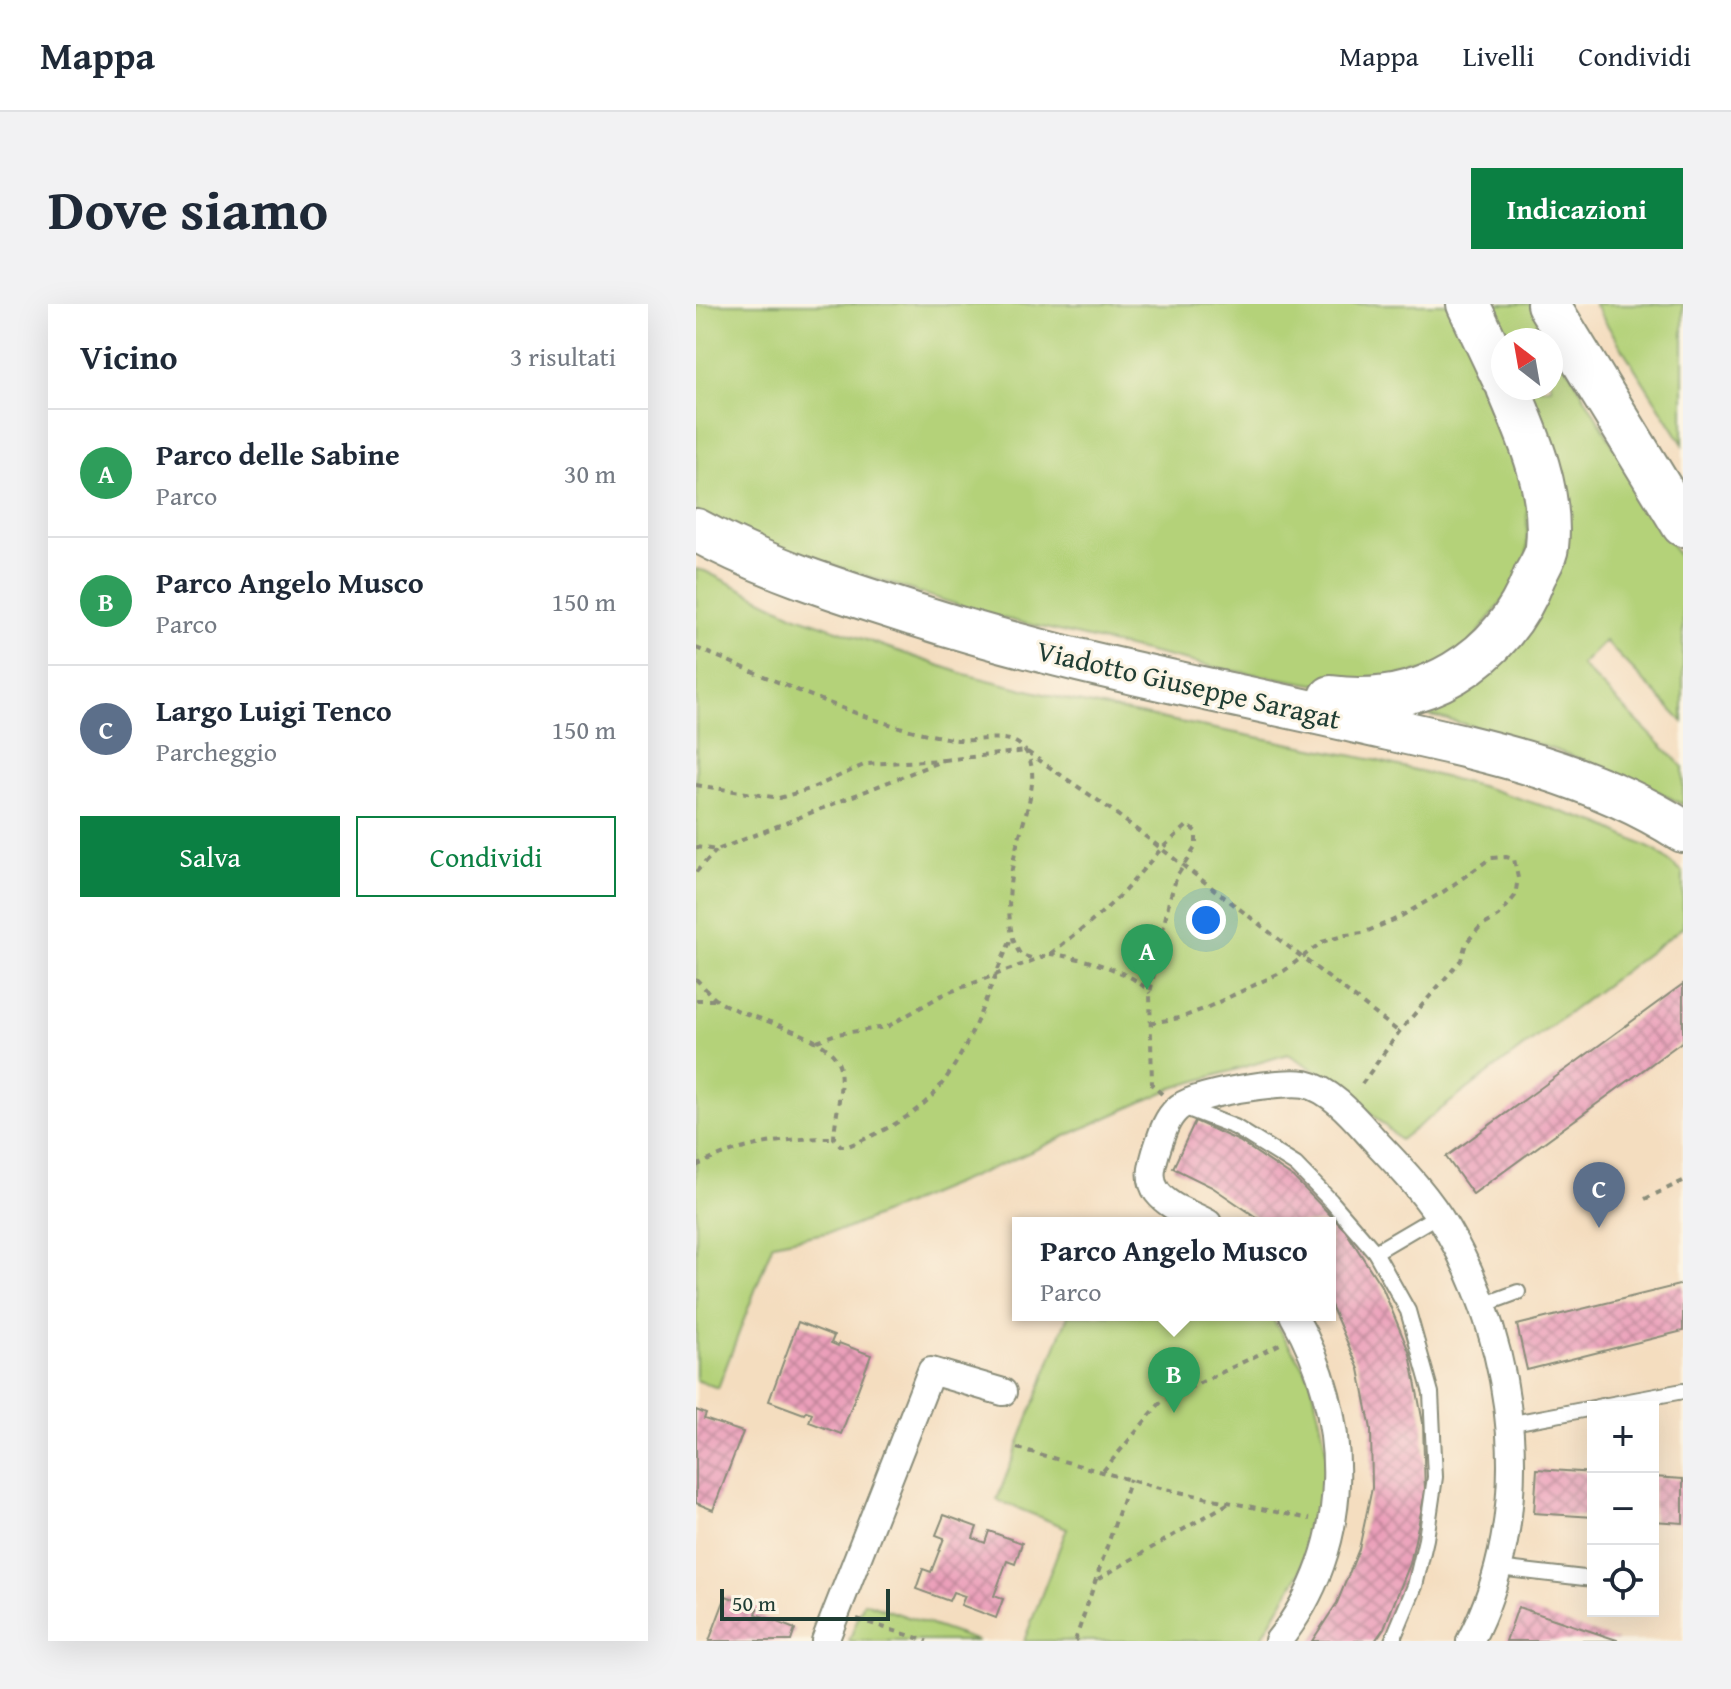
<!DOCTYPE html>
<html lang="it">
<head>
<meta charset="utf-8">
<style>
	:root { --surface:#fff; --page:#f2f2f3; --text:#1f2937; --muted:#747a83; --line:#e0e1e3; --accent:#0b8043 }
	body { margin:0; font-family:"Gentium Book Plus",serif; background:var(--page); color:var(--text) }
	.controls { position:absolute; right:24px; bottom:24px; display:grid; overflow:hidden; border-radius:0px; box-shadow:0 8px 32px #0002 }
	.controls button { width:72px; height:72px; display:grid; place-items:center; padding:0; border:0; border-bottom:2px solid var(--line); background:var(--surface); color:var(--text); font:40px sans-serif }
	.compass { position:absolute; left:795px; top:24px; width:72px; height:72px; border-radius:50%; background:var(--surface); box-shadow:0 8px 32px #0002; rotate:329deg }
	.scale { position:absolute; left:24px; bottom:20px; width:170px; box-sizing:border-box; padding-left:8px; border:4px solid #1f3d34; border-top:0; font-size:22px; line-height:28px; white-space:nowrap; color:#1f3d34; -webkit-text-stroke:6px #fcf5e5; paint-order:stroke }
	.you { position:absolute; left:510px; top:616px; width:28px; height:28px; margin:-20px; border:6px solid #fff; border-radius:50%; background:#1a73e8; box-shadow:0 0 0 12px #1a73e833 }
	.badge { display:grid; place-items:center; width:52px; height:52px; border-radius:50%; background:var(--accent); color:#fff; font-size:26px; font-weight:700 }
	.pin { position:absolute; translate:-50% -66px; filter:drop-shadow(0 2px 4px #0008) }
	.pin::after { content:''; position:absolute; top:42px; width:28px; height:24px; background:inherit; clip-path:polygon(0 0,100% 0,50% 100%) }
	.popup { position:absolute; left:316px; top:913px; width:324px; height:104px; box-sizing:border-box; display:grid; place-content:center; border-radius:0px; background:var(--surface); filter:drop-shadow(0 2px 6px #0005); font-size:26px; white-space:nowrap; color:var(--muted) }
	.popup b { font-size:30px; color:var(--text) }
	.popup::after { content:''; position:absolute; left:50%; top:100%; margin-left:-16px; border:16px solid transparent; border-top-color:var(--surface) }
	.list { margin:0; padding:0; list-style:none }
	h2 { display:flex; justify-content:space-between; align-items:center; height:104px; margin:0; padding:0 32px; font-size:34px }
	h2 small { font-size:26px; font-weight:400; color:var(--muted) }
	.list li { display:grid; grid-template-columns:52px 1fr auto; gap:24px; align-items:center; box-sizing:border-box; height:128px; padding:0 32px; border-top:2px solid var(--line) }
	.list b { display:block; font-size:30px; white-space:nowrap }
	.list p { margin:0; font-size:26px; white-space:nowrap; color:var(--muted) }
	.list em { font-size:26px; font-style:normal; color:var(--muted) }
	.actions { display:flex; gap:16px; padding:24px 32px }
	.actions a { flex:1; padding:18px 0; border:2px solid var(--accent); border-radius:0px; text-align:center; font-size:28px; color:var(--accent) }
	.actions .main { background:var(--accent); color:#fff }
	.icon { flex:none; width:44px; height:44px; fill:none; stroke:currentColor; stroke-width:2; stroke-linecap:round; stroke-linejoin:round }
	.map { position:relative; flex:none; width:987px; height:1337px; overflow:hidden; border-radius:0px }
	header { display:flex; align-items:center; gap:48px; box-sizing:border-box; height:112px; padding:0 40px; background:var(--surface); border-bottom:2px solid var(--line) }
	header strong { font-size:38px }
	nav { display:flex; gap:44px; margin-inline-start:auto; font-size:28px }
	.intro { display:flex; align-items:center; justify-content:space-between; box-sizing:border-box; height:192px; padding:0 48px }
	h1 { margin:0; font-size:56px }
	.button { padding:20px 36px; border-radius:0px; background:var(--accent); color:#fff; font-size:28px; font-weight:700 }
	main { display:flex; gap:48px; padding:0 48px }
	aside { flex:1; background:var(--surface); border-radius:0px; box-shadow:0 8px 32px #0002 }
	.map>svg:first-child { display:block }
	.green { fill:#b4d279; stroke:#6a8856; stroke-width:2 }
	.building { fill:url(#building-cross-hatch) }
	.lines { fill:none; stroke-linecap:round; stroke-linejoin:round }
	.service-casing { stroke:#8a8d7a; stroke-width:18 }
	.minor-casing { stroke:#8a8d7a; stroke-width:30 }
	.primary-casing { stroke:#8a8d7a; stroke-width:46 }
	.path { stroke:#8a8d7a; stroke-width:4; stroke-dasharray:6 6; stroke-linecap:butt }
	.service { stroke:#fff; stroke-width:14 }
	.minor { stroke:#fff; stroke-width:26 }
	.primary { stroke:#fff; stroke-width:42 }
	.labels { text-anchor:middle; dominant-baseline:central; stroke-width:6; stroke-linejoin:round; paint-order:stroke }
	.street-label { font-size:28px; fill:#1f3d34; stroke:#fcf5e5 }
</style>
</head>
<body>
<header>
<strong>Mappa</strong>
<nav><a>Mappa</a><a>Livelli</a><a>Condividi</a></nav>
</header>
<div class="intro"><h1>Dove siamo</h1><a class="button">Indicazioni</a></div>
<main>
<aside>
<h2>Vicino<small>3 risultati</small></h2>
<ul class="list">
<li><span class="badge" style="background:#2e9e5b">A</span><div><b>Parco delle Sabine</b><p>Parco</p></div><em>30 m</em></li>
<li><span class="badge" style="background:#2e9e5b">B</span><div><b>Parco Angelo Musco</b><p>Parco</p></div><em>150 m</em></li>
<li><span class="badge" style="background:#5c6f8a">C</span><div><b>Largo Luigi Tenco</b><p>Parcheggio</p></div><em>150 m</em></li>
</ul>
<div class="actions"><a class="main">Salva</a><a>Condividi</a></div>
</aside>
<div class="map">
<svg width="987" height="1337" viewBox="0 0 987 1337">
	<defs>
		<pattern id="building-cross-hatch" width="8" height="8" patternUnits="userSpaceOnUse" patternTransform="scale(2)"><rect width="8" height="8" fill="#eb9fba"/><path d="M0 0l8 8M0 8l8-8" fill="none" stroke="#be8398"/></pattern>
	</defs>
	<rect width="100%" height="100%" fill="#fcf5e5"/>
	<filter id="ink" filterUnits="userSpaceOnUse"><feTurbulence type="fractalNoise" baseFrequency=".0125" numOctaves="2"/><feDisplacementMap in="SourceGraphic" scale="16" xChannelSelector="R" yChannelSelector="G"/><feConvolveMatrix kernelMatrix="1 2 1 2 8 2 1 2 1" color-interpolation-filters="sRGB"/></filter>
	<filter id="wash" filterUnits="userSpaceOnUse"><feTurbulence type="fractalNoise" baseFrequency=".006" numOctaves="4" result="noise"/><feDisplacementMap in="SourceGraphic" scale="32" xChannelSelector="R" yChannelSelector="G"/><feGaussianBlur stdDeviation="1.8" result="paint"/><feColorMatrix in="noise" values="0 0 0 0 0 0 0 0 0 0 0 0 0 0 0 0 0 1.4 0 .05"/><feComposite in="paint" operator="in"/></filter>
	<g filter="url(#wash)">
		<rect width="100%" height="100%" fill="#f4ddbf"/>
		<g class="green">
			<path d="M 0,0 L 760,0 L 837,205 L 832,264 L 757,362 L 634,383 L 522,364 L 297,312 L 34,229 L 0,209 Z"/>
			<path d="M 788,0 L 834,0 L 987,260 L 987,418 L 909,337 L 885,361 L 987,463 L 987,501 C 900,453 806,428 710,406 L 832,324 L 830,84 L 855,84 L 855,36 L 808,36 Z"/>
			<path d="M 898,0 L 987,0 L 987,140 Z"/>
			<path d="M 0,265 L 9,267 L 98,311 L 268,370 L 376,397 L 678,456 L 784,482 L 904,520 L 960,547 L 987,569 L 987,623 L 704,836 C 669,802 634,774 592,750 L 477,784 L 323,853 L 150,925 L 77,939 L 22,1084 L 0,1076 Z"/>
			<path d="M 372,1011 L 574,1011 L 615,1075 L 632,1153 L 622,1212 L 604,1268 L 564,1337 L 328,1337 L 371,1224 L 301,1196 Z"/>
			<path d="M 168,1298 L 282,1337 L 153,1337 Z"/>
		</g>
		<g id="blocks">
			<g class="building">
				<path d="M 987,680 L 987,737 L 777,890 L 750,853 Z"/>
				<path d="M 499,817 L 543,837 L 598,874 L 649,926 L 687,985 L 714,1050 L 727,1119 L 729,1189 L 714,1260 L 688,1324 L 679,1337 L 616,1337 L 641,1299 L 663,1245 L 676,1184 L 675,1125 L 663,1065 L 634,999 L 634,919 L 569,919 L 516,883 L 477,864 Z"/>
				<path d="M 987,980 L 987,1027 L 831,1066 L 821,1021 Z"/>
				<path d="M 102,1018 L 138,1032 L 135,1039 L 142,1042 L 143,1039 L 175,1051 L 145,1130 L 113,1118 L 116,1109 L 110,1107 L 108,1110 L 73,1097 Z"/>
				<path d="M 0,1106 L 10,1110 L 8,1115 L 47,1128 L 17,1206 L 0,1199 Z"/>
				<path d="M 841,1165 L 897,1169 L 897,1213 L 838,1209 Z"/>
				<path d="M 957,1173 L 987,1175 L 987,1219 L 957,1217 Z"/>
				<path d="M 248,1211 L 281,1223 L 277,1234 L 289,1239 L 293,1227 L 326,1239 L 319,1260 L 311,1257 L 298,1292 L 307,1295 L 300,1314 L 265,1301 L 269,1292 L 257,1288 L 253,1297 L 220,1285 L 227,1265 L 235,1268 L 248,1234 L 240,1231 Z"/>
				<path d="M 30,1292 L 62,1304 L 60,1310 L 99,1325 L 95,1337 L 13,1337 Z"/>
				<path d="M 822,1303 L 921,1336 L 921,1337 L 810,1337 Z"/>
			</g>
		</g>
	</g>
	<g filter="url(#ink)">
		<use href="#blocks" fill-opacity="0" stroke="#8a8d7a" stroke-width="2"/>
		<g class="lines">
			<defs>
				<g id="service">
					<path d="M 484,802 L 539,823 L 600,861 L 635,897 L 679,948 L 712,1007 L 735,1089 L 739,1173 L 730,1235 L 719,1282 L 696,1337"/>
					<path d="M 679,948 L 742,911"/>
					<path d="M 787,1001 L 822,988"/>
					<path d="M 901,1103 L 987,1087"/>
					<path d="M 812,1120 L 897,1104"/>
					<path d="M 802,1264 L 897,1275"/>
				</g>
				<g id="minor">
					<path d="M 512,919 C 495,909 474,905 461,888 C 452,875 456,862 460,848 C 465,833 469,816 481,805 C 497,789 587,776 609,780 C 638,786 664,821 683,841 C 708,867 733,894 751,925 C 822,1046 840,1210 774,1337"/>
					<path d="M 129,1337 L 235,1067 L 307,1088"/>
					<path d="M 582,1337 C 658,1243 656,1112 597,1011"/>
				</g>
				<g id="primary">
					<path d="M 772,0 L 807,74"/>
					<path d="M 852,0 L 987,221"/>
					<path d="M 0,226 C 70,264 144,287 220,311 C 366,358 512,384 661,418 C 773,443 889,464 987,527"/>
					<path d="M 635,393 C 724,405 807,357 839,271 C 843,263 850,253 851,243 C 857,188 833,133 812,84"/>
				</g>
			</defs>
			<use href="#service" class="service-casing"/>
			<use href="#minor" class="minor-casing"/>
			<use href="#primary" class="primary-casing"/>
			<g class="path">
				<path d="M 0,344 C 79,375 157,415 240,432 C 248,433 256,436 264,436 C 284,438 313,427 328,445 C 348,470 326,518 320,545 C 313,573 307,628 325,651 L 339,655"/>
				<path d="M 248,456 L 330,447 L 410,502 L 703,728"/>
				<path d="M 0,481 L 83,494 L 114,485 L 170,460 L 248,456 L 21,546 L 0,543"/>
				<path d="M 0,568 L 20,547"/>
				<path d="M 354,650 C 380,652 438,667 454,689"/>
				<path d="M 0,675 C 7,682 14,691 22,697 C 51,716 139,729 144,765 C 147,787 139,812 138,834 L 145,842 L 152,842 C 185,829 224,810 245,781 C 278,738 292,684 315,636"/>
				<path d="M 0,696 L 20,696"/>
				<path d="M 454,719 L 484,714 L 510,704 L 588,667 L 626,638 L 650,631 L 667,629 L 700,615 L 747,588 L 795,554 L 810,553 L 818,555 L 822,574 L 819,592 L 803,612 L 783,624 L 770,639 L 765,656 L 703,728 L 663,784"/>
				<path d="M 121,737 L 140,730 L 191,723 L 246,691 L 354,650 L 394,619 L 425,591 L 465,545 L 492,521 L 500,528 L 500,542 L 481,572 L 473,597 L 454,689 L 456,781 L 466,790"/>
				<path d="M 0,862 C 46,840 88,834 138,834"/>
				<path d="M 949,895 L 987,877"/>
				<path d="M 321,1144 L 459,1183 L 614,1215"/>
				<path d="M 407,1167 L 465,1098 L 584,1040"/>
				<path d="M 402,1275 L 533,1199"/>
				<path d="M 161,1315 L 231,1337"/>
				<path d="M 379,1337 L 434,1175"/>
			</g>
			<use href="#service" class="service"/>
			<use href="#minor" class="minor"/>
			<use href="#primary" class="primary"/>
		</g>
	</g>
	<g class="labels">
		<g class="street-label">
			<text transform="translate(493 380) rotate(13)">Viadotto Giuseppe Saragat</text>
		</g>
	</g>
</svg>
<div class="controls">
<button>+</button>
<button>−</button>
<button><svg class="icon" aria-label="locate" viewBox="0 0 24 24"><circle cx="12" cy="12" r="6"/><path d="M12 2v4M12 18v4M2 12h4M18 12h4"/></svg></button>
</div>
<svg class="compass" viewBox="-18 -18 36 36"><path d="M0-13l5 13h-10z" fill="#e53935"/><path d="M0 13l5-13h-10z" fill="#747a83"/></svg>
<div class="scale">50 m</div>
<div class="you"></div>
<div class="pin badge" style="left:451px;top:686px;background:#2e9e5b">A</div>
<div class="pin badge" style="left:478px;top:1109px;background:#2e9e5b">B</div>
<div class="popup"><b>Parco Angelo Musco</b>Parco</div>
<div class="pin badge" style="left:903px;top:924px;background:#5c6f8a">C</div>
</div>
</main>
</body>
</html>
